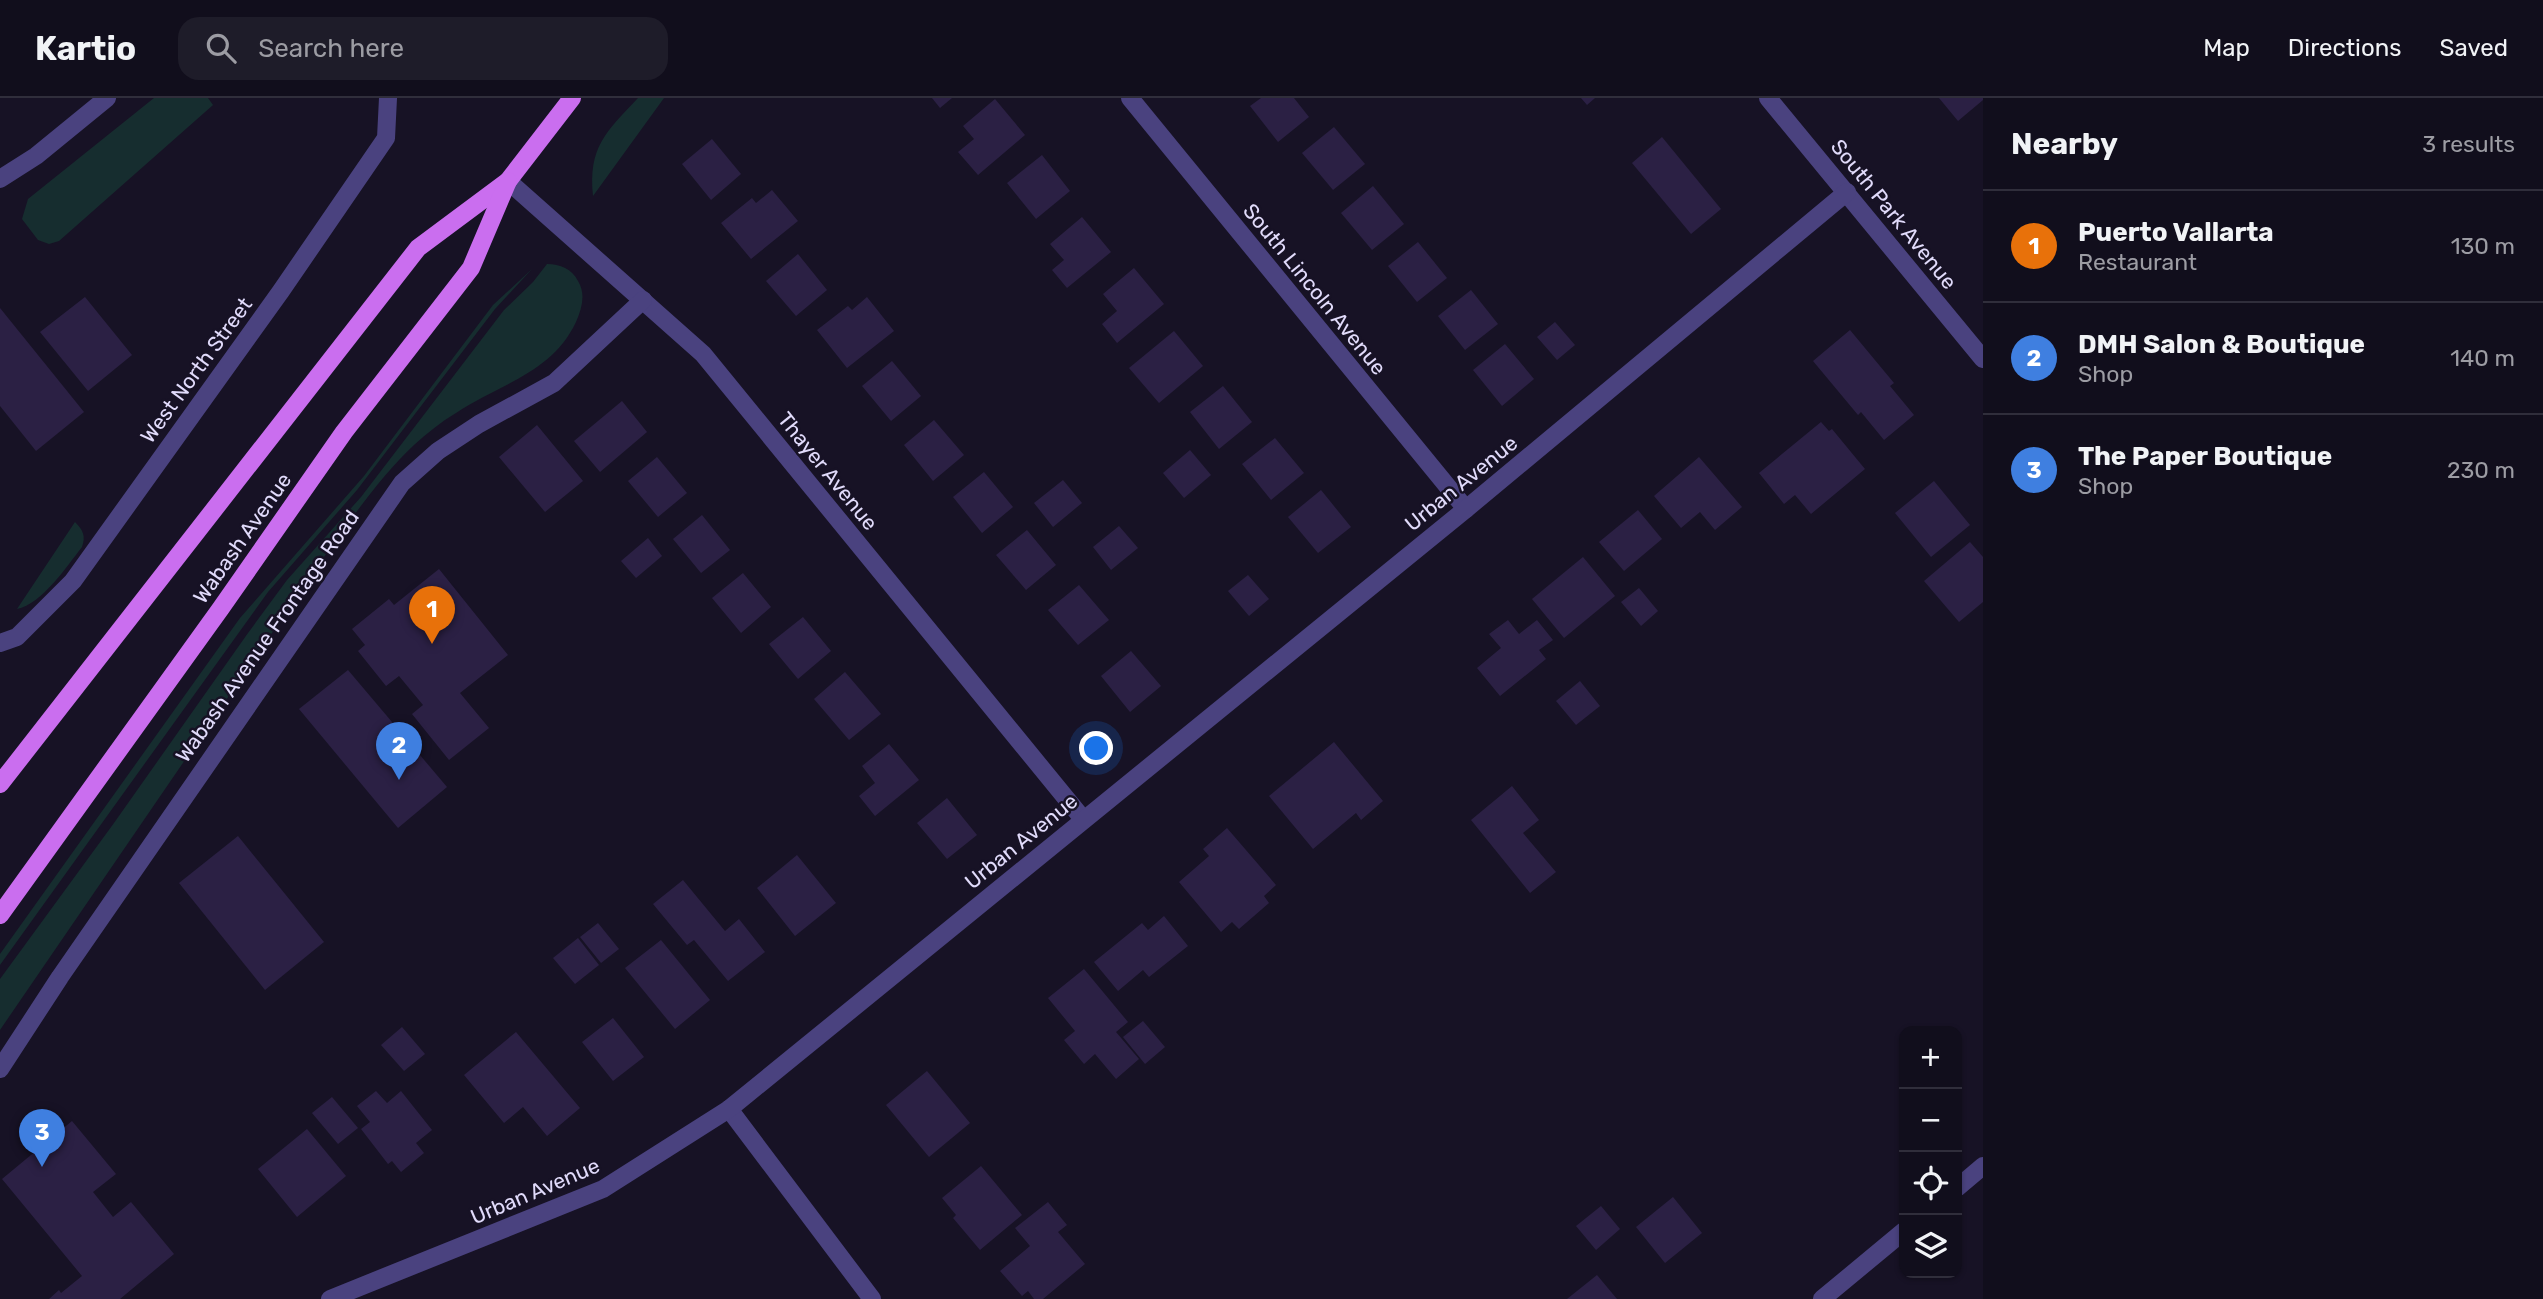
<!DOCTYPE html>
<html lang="en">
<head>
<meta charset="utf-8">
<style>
	:root { --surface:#110e1c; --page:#1e1c29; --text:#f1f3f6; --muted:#9c9ca3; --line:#302e3b; --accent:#d93025 }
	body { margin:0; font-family:Rubik,sans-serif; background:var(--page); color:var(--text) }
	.controls { position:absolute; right:21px; bottom:21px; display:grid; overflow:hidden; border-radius:14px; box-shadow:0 2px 5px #0004 }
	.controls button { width:63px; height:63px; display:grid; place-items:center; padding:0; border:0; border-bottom:2px solid var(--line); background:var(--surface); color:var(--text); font:35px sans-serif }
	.you { position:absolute; left:1097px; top:651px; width:24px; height:24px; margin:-18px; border:5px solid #fff; border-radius:50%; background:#1a73e8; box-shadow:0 0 0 10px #1a73e833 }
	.badge { display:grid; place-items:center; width:46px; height:46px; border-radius:50%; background:var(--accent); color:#fff; font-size:23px; font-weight:700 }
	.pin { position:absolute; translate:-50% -58px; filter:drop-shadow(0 2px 4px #0008) }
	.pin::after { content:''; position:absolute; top:37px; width:24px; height:21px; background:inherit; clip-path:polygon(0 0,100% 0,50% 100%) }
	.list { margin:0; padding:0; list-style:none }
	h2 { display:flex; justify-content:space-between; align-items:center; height:91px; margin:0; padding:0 28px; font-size:30px }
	h2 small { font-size:23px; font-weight:400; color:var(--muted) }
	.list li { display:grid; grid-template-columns:46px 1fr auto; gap:21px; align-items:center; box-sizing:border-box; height:112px; padding:0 28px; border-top:2px solid var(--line) }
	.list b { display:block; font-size:26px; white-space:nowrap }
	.list p { margin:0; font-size:23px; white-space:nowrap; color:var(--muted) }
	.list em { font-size:23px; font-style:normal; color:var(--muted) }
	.icon { flex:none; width:38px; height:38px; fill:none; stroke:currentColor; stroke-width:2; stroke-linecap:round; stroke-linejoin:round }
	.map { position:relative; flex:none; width:1983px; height:1201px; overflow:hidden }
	header { display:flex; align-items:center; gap:42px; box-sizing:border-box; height:98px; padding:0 35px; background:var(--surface); border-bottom:2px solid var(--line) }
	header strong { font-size:33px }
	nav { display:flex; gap:38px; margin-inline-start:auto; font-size:24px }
	.search { width:490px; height:63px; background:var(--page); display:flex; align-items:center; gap:18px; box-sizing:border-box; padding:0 24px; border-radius:21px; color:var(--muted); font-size:26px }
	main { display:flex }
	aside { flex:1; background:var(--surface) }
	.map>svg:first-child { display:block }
	.green { fill:#162d2f }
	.building { fill:#2b2044 }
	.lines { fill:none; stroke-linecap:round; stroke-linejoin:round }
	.minor { stroke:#4a427f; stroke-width:18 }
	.primary { stroke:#ca6eef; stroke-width:18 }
	.labels { text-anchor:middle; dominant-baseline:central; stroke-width:5; stroke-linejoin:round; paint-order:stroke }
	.street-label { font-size:21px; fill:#e1dbfb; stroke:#171225 }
</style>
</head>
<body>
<header>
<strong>Kartio</strong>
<div class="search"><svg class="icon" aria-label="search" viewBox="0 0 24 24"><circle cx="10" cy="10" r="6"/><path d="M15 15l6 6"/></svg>Search here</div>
<nav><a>Map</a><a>Directions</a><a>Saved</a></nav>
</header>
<main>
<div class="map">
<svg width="1983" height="1201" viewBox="0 0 1983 1201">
	<rect width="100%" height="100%" fill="#171225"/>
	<g class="green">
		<path d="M 154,0 L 208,0 L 213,7 L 59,143 L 49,146 L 38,142 L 22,121 L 28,101 Z"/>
		<path d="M 638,0 L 664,0 L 593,98 C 588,49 606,34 638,0 Z"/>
		<path d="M 547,166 C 560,166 572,171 578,183 C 586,196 582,210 576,224 C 552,275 500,286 456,315 C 441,324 427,335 414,347 C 379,380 352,420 324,459 L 0,932 L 0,881 L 114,725 L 248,535 L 287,482 L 361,399 L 504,212 L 533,184 Z"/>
		<path d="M 532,171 L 495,211 L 357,392 L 268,494 L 0,867 L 0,856 L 240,520 L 364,378 L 493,207 Z"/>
		<path d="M 75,424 C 83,432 86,438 82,449 C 67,468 42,506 17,511 Z"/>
	</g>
	<g class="building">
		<path d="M 932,0 L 952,0 L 940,10 Z"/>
		<path d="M 1261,0 L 1294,0 L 1309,19 L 1278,44 L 1250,8 Z"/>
		<path d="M 1581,0 L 1595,0 L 1587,7 Z"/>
		<path d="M 1939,0 L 1983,0 L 1983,2 L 1958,23 Z"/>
		<path d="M 995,1 L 1025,37 L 978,77 L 958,54 L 974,41 L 963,28 Z"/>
		<path d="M 1334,29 L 1365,66 L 1333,92 L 1302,55 Z"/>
		<path d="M 1662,39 L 1721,111 L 1691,136 L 1632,65 Z"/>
		<path d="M 712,41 L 741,76 L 711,102 L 682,66 Z"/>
		<path d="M 1042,57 L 1070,93 L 1036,121 L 1007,85 Z"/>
		<path d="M 1373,88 L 1404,126 L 1372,152 L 1341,115 Z"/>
		<path d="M 772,92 L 798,123 L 751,161 L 721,125 L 752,100 L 756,105 Z"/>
		<path d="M 1082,119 L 1111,154 L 1067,190 L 1052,172 L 1064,162 L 1050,146 Z"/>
		<path d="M 1418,144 L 1447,180 L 1417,204 L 1388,168 Z"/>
		<path d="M 798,156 L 827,192 L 796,218 L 766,183 Z"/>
		<path d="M 1134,170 L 1164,206 L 1117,245 L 1102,226 L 1117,213 L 1103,196 Z"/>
		<path d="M 1471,192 L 1498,226 L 1465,252 L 1438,218 Z"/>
		<path d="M 85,199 L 132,257 L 88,293 L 40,234 Z"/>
		<path d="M 867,199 L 894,233 L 847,270 L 817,232 L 848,208 L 852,212 Z"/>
		<path d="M 0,210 L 84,314 L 36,353 L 0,308 Z"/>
		<path d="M 1555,224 L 1575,247 L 1557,262 L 1537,239 Z"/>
		<path d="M 1850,232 L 1894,285 L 1890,288 L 1914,317 L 1884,342 L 1861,314 L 1858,317 L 1813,263 Z"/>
		<path d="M 1174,233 L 1203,268 L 1159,305 L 1129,270 Z"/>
		<path d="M 1505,246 L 1534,281 L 1502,308 L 1473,272 Z"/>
		<path d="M 892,263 L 921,298 L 891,323 L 862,288 Z"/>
		<path d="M 1223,288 L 1252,324 L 1219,351 L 1190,314 Z"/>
		<path d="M 622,303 L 647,334 L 600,374 L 574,343 Z"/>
		<path d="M 934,322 L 964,357 L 933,383 L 904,347 Z"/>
		<path d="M 1821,324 L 1829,333 L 1832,331 L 1865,371 L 1811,416 L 1795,397 L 1784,406 L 1759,375 Z"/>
		<path d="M 537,327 L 583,383 L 545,414 L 499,359 Z"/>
		<path d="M 1275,340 L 1304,375 L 1271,402 L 1242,366 Z"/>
		<path d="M 1190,352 L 1211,377 L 1184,400 L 1163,375 Z"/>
		<path d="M 657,359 L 687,395 L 658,419 L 628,383 Z"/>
		<path d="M 1699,359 L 1742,409 L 1715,432 L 1700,414 L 1681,430 L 1654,398 Z"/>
		<path d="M 984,374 L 1013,409 L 982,435 L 953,399 Z"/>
		<path d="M 1063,382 L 1082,405 L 1053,429 L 1034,405 Z"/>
		<path d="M 1934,383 L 1970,427 L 1931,459 L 1895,415 Z"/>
		<path d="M 1321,392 L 1351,429 L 1318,455 L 1288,419 Z"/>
		<path d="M 1638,412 L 1662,441 L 1624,473 L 1599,444 Z"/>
		<path d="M 702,417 L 730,452 L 701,475 L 673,441 Z"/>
		<path d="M 1119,428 L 1138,450 L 1111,472 L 1093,449 Z"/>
		<path d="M 1027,432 L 1056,467 L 1026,492 L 996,457 Z"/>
		<path d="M 648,440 L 662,458 L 636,480 L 621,463 Z"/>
		<path d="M 1970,444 L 1983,459 L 1983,504 L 1959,524 L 1924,483 Z"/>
		<path d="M 1583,459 L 1615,498 L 1564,540 L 1532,501 Z"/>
		<path d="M 439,471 L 508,557 L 460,595 L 489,630 L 449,662 L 412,616 L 423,607 L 399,578 L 386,588 L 358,553 L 365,547 L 352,531 L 389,501 L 394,507 Z"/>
		<path d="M 743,475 L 771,509 L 741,535 L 712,500 Z"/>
		<path d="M 1248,477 L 1269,501 L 1249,518 L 1228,493 Z"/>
		<path d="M 1079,487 L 1109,522 L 1078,547 L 1048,512 Z"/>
		<path d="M 1639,490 L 1658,513 L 1641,528 L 1621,504 Z"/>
		<path d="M 803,519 L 831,553 L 798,581 L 769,546 Z"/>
		<path d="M 1508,522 L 1519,536 L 1537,522 L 1553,542 L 1539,552 L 1546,561 L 1500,598 L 1477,570 L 1501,550 L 1489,536 Z"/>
		<path d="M 1131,553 L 1161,588 L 1130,614 L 1101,578 Z"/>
		<path d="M 348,572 L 447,689 L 398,730 L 299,611 Z"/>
		<path d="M 845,574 L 881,616 L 849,642 L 814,601 Z"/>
		<path d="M 1580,583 L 1600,608 L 1576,627 L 1556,603 Z"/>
		<path d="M 1334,644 L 1383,703 L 1361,722 L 1356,715 L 1313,751 L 1269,698 Z"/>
		<path d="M 889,646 L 919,682 L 875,718 L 859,698 L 875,685 L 862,668 Z"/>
		<path d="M 1512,688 L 1539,722 L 1523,735 L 1556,774 L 1530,795 L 1471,722 Z"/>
		<path d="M 947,700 L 977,737 L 947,761 L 917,725 Z"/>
		<path d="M 1227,730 L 1276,787 L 1264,798 L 1269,805 L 1239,831 L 1232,824 L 1221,834 L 1179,784 L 1209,758 L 1203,751 Z"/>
		<path d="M 238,738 L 324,844 L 265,892 L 179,785 Z"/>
		<path d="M 797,757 L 836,805 L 795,838 L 757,790 Z"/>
		<path d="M 683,782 L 725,833 L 739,821 L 765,854 L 728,883 L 694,842 L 687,847 L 653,806 Z"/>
		<path d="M 1164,818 L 1188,848 L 1149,879 L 1143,872 L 1118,893 L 1094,864 L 1142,825 L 1148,832 Z"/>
		<path d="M 598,825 L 619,851 L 601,865 L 580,839 Z"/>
		<path d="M 578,840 L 599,867 L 575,886 L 553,860 Z"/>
		<path d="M 661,842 L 710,902 L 675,931 L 625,870 Z"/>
		<path d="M 1084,871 L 1128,924 L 1116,934 L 1139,961 L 1116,981 L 1095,956 L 1084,966 L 1064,942 L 1075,933 L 1048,900 Z"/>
		<path d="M 613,920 L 644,959 L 613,983 L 582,944 Z"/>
		<path d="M 1143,923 L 1165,949 L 1145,966 L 1123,939 Z"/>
		<path d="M 402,929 L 425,956 L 404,973 L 381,947 Z"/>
		<path d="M 516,934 L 580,1010 L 547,1038 L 523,1009 L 504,1025 L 464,977 Z"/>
		<path d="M 927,973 L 970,1025 L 929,1059 L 886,1007 Z"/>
		<path d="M 376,993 L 387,1005 L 401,993 L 432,1032 L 416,1045 L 424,1055 L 401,1074 L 392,1063 L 388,1066 L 361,1031 L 370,1024 L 357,1008 Z"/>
		<path d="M 332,999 L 358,1030 L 338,1046 L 312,1015 Z"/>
		<path d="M 72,1023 L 116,1076 L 93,1094 L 113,1119 L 131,1104 L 174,1156 L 120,1201 L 49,1201 L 59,1192 L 61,1195 L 82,1178 L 2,1081 Z"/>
		<path d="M 307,1031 L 346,1078 L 297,1119 L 258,1071 Z"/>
		<path d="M 981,1068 L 1022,1117 L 980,1152 L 953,1120 L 956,1117 L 942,1100 Z"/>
		<path d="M 1673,1099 L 1702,1135 L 1665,1165 L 1636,1129 Z"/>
		<path d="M 1048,1104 L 1067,1127 L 1058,1134 L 1085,1166 L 1043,1201 L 1034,1201 L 1028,1193 L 1022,1198 L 1000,1173 L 1030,1148 L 1015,1130 Z"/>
		<path d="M 1601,1108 L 1620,1131 L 1596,1152 L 1576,1128 Z"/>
		<path d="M 1597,1177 L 1617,1201 L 1567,1201 Z"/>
	</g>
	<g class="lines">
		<g class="minor">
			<path d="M 1130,0 L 1466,411"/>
			<path d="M 1768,0 L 1983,261"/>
			<path d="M 0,81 L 36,58 L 107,0"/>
			<path d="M 508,83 L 703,256 L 1083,721"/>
			<path d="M 0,545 L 17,539 L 73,483 L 281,193 L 386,40 L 388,0"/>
			<path d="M 0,971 L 60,879 L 402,385 L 438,353 L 479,326 L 554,285 L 643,202"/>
			<path d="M 729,1011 L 872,1201"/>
			<path d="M 1957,1090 L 1983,1068"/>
			<path d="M 330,1201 L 603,1091 L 729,1011 L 1466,411 L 1847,94"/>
			<path d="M 1822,1201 L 1904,1133"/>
		</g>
		<g class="primary">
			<path d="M 0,686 L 418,150 L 508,83 L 572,0"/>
			<path d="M 0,817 L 221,510 L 344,334 L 471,170 L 508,83"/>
		</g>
	</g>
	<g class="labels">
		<g class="street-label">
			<text transform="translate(1894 116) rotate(51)">South Park Avenue</text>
			<text transform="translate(1315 191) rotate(51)">South Lincoln Avenue</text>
			<text transform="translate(196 272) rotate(-54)">West North Street</text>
			<text transform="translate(828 373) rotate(51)">Thayer Avenue</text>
			<text transform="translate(1461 385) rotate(-39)">Urban Avenue</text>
			<text transform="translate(242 440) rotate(-55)">Wabash Avenue</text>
			<text transform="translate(267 538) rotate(-55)">Wabash Avenue Frontage Road</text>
			<text transform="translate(1021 743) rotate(-39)">Urban Avenue</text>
			<text transform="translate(535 1093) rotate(-23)">Urban Avenue</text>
		</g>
	</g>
</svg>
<div class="controls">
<button>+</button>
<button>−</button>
<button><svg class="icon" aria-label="locate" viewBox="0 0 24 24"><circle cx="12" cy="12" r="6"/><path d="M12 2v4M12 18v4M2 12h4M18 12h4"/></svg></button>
<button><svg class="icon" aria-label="layers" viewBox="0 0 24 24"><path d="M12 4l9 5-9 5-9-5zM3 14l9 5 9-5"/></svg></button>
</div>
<div class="you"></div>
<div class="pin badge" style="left:432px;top:546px;background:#e8710a">1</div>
<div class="pin badge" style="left:399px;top:682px;background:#3f7fe0">2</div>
<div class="pin badge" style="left:42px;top:1069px;background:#3f7fe0">3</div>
</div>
<aside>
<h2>Nearby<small>3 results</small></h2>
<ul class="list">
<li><span class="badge" style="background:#e8710a">1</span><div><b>Puerto Vallarta</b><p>Restaurant</p></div><em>130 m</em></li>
<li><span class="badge" style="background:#3f7fe0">2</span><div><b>DMH Salon &amp; Boutique</b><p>Shop</p></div><em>140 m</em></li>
<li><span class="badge" style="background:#3f7fe0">3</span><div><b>The Paper Boutique</b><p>Shop</p></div><em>230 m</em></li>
</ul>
</aside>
</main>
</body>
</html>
